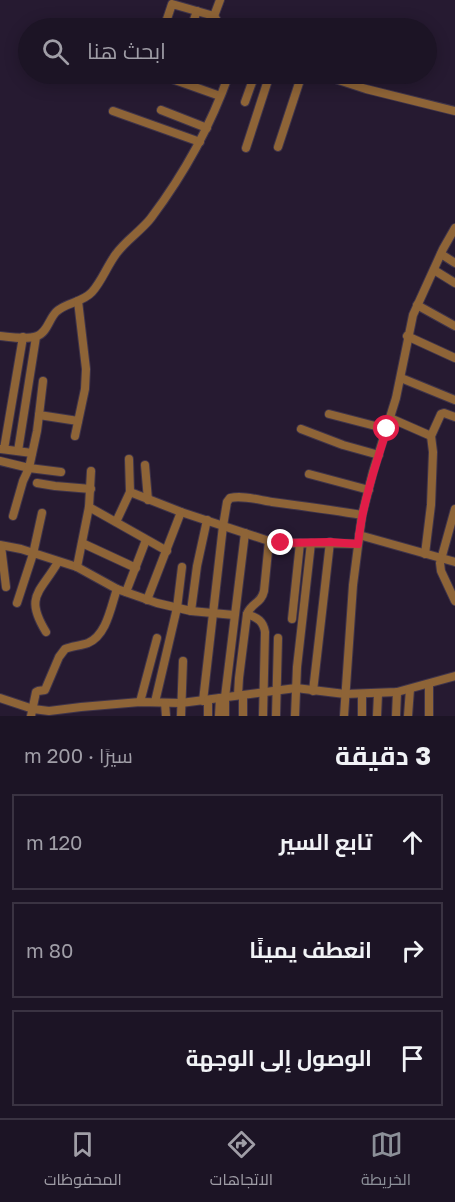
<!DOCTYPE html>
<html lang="ar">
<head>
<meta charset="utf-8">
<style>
	:root { --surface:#1c1425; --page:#292132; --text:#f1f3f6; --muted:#a09ea7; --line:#3a3342; --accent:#8c9099 }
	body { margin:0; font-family:"Golos Text",Cairo,sans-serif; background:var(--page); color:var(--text); direction:rtl }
	.stop { position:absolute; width:18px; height:18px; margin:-14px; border:4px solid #e11d48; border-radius:50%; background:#fff }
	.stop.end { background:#e11d48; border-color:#fff; box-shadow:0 2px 6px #0008 }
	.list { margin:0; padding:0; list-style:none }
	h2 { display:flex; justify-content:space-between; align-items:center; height:78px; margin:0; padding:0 24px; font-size:26px }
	h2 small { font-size:20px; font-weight:400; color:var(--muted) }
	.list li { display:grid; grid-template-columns:39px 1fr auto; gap:18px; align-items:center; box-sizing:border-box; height:96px; margin:0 12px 12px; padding:0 12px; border:2px solid var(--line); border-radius:0px }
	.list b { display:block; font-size:22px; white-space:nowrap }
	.list em { font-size:20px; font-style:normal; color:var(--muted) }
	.icon { flex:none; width:33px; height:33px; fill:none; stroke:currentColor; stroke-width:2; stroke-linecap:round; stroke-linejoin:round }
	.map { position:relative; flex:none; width:455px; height:716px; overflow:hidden; direction:ltr }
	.search { position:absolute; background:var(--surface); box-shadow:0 3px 15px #0003; left:18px; right:18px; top:18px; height:66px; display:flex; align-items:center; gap:15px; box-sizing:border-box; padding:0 21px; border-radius:33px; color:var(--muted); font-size:22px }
	.sheet { height:402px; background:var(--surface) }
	nav { display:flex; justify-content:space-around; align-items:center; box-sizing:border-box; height:84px; border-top:2px solid var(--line); background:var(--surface); font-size:16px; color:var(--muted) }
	nav a { display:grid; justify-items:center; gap:3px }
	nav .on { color:var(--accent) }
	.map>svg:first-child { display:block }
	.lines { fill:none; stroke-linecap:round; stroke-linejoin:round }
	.minor-casing { stroke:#3f344a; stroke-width:10 }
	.minor { stroke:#8e6437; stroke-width:8 }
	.route { stroke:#e11d48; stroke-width:8 }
</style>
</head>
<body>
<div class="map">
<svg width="455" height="716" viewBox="0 0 455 716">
	<rect width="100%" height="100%" fill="#261a31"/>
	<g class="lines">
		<defs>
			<g id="minor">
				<path d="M 214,16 L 220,0"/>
				<path d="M 164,28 L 172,4 L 214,16 L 222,28"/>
				<path d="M 191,28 L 197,11"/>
				<path d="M 320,74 L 366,89 L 455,111"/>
				<path d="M 172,79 L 220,96"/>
				<path d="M 245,102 L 255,74"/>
				<path d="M 161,110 L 207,128"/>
				<path d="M 113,111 L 200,142"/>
				<path d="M 278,147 L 302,74"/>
				<path d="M 246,148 L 270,74"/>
				<path d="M 441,254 L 455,263"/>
				<path d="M 434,270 L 455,283"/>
				<path d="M 417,305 L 455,326"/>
				<path d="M 0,336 C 11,337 26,340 37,336 C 47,333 49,319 56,312 C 66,302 82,303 92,292 C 102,281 107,266 116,254 C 126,240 141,231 151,218 C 184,174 211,125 229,74"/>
				<path d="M 407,336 L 455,358"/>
				<path d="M 401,378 L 455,400"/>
				<path d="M 43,381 L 39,415 L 78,421"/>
				<path d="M 329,414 L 387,429"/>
				<path d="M 390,418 L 431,436"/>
				<path d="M 301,429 L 343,445 L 379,455"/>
				<path d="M 75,436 L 85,389 L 86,369 L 78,301"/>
				<path d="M 1,449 L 32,453"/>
				<path d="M 4,449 L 23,337"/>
				<path d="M 18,451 L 36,337"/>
				<path d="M 0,461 L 29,468 L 61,472"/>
				<path d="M 145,465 L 148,500"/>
				<path d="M 309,474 L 369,490"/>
				<path d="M 37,483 L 55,486 L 91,489"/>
				<path d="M 130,492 L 181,512 L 269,541 C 298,546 328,542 358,544"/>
				<path d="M 89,507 L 167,551"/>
				<path d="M 455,509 L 440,563 L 441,571 L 455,601"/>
				<path d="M 13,516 L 23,481 L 29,468 L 37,431 L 39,415"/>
				<path d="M 116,522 L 130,492 L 129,459"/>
				<path d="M 359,535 L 455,562"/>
				<path d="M 82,543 L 136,568"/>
				<path d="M 0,545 L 21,549 L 77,567 L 117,589 L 157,603 L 191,611 L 234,615"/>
				<path d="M 1,546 L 6,587"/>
				<path d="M 425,554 L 431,505 L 433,452 L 431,436 L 441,414 L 444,413 L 455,417"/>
				<path d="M 77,567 L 89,507 L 91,471"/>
				<path d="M 126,592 L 146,540"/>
				<path d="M 147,600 L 181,512"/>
				<path d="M 17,603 L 33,554 L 42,513"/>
				<path d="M 191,611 L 197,566 L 207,520"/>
				<path d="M 247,614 C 257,618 263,620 265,632 L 263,716"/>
				<path d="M 292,619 L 300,543"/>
				<path d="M 46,632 C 24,596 40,593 58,562"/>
				<path d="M 313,691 L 330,542"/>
				<path d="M 238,695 L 239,678 L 247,614 C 252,602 261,604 264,591 L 269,541"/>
				<path d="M 243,695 L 243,716"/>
				<path d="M 0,698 L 33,709 L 49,711 L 81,707 L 140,702 L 181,703 L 296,688 L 345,694 L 397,692 L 455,676"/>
				<path d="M 203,701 L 223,526 L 227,502 L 230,498 C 243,495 259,500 272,502 C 302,506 332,510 362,515"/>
				<path d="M 140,702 L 157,638"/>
				<path d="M 155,702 L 177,608 L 182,567"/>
				<path d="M 165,703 L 166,716"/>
				<path d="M 31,716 L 36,692 L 38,691 L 45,690 L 59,657 L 65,649 C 72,646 80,646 88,643 C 107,635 111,606 117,589"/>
				<path d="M 181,716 L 183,661"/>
				<path d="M 208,716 L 208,700"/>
				<path d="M 219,716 L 220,698"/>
				<path d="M 225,716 L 225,697 L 245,533"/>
				<path d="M 276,716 L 278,638"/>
				<path d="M 295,716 L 297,667 L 311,543"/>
				<path d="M 344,716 L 353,585 L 362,515 L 373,472 L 396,398 L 413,315 L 443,249 L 455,228"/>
				<path d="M 362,716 L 362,694"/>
				<path d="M 377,716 L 378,694"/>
				<path d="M 396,716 L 397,692"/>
				<path d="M 408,716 L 410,689"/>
				<path d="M 429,716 L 429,684"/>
			</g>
		</defs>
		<use href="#minor" class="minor-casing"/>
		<use href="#minor" class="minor"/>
	</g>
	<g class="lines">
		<path class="route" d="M 281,543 L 330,542 L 358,544 C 362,505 375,467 387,429"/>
	</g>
</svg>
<div class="stop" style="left:387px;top:429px"></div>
<div class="stop end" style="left:281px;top:543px"></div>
<div class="search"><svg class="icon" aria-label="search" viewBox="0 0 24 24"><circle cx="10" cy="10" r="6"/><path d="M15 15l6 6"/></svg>ابحث هنا</div>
</div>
<section class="sheet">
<h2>3 دقيقة<small>سيرًا · 200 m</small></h2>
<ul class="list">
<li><svg class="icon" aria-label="ahead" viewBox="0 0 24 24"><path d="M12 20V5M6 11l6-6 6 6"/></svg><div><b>تابع السير</b></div><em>120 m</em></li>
<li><svg class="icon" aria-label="right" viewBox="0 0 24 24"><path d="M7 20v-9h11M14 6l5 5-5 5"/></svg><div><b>انعطف يمينًا</b></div><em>80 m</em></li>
<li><svg class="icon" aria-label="arrive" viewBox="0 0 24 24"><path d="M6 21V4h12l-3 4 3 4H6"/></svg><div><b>الوصول إلى الوجهة</b></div></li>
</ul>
</section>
<nav>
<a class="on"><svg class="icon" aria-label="map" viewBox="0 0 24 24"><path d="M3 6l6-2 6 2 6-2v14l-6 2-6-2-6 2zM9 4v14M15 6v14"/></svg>الخريطة</a>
<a><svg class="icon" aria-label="directions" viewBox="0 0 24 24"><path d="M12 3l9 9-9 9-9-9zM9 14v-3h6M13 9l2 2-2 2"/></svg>الاتجاهات</a>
<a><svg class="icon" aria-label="saved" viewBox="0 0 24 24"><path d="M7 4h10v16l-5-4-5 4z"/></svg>المحفوظات</a>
</nav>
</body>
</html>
